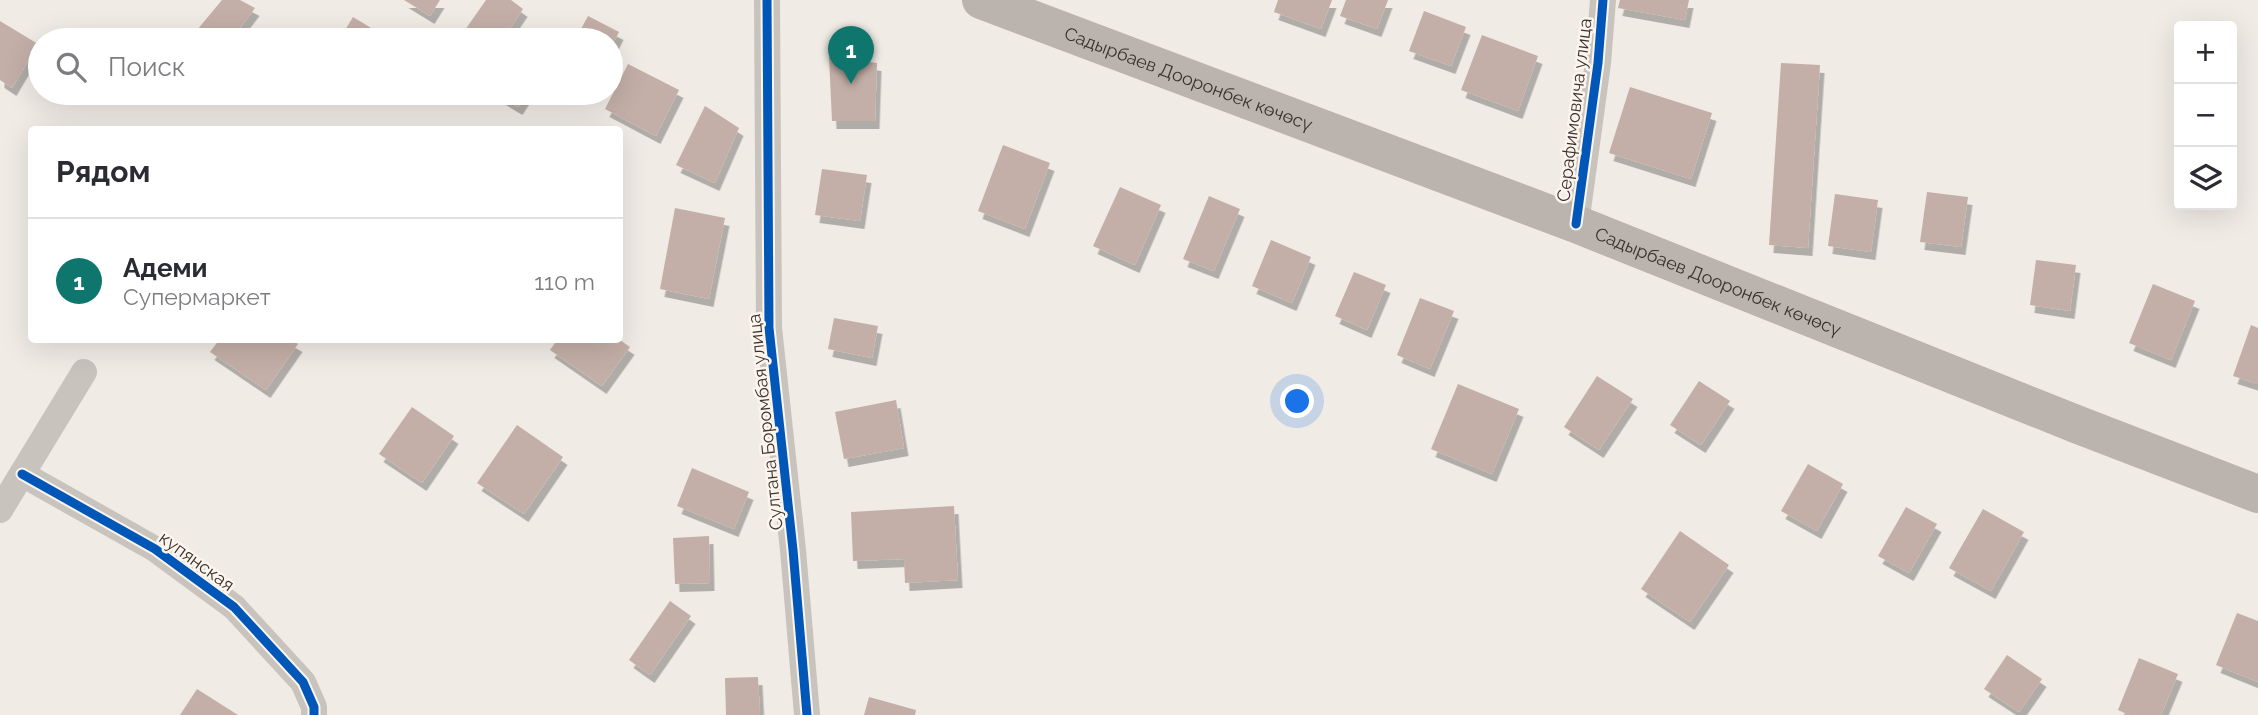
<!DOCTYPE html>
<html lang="ru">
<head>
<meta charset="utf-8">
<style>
	:root { --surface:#fff; --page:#f7f7f7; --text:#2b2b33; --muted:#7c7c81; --line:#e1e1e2; --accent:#0f766e }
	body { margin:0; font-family:Raleway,sans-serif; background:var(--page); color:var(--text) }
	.controls { position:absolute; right:21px; top:21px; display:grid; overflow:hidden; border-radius:7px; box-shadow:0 7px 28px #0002 }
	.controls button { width:63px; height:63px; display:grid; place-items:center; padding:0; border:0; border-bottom:2px solid var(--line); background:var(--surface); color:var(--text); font:35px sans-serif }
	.you { position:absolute; left:1298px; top:402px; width:24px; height:24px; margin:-18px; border:5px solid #fff; border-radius:50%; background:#1a73e8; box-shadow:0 0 0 10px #1a73e833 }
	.badge { display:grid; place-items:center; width:46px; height:46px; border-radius:50%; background:var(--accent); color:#fff; font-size:23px; font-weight:700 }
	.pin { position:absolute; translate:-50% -58px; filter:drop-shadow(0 2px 4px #0008) }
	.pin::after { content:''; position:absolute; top:37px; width:24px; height:21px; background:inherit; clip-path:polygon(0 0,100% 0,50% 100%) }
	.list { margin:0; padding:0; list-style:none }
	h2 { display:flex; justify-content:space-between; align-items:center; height:91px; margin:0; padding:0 28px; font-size:30px }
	h2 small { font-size:23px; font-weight:400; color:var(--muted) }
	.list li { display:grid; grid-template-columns:46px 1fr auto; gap:21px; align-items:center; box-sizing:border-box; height:126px; padding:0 28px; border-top:2px solid var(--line) }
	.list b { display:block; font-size:26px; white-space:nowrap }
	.list p { margin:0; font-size:23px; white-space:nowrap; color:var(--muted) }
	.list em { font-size:23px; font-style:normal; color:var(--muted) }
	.icon { flex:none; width:38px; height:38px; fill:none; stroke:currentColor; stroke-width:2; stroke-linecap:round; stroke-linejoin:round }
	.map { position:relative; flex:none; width:2258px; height:715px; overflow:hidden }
	.search { position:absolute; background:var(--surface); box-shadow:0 7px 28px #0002; left:28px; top:28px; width:595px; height:77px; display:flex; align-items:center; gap:18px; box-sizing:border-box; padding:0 24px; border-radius:38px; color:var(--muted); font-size:26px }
	.panel { position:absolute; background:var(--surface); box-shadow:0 7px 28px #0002; left:28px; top:126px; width:595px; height:217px; border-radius:7px }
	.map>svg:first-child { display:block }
	.building { fill:#c3afa7; filter:url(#shadow) }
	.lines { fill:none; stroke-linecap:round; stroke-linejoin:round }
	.street { stroke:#c9c3be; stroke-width:26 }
	.secondary { stroke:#bab3ae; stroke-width:38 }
	.cycleway-casing { stroke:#fbf5ee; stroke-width:13 }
	.cycleway { stroke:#0057b8; stroke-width:9 }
	.labels { text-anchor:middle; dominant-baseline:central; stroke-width:5; stroke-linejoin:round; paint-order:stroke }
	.street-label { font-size:18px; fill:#3b302b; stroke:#fbf5ee }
</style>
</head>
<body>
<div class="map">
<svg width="2258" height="715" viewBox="0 0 2258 715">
	<defs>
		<filter id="shadow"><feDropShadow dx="4.5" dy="8" stdDeviation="0" flood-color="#0004"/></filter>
	</defs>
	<rect width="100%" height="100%" fill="#f0ebe5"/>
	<g class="building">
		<path d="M 222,0 L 240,0 L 255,8 L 231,40 L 211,40 L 197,30 Z"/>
		<path d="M 404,0 L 440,0 L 430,16 Z"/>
		<path d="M 486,0 L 511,0 L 523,9 L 502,40 L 479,40 L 465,30 Z"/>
		<path d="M 1278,0 L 1332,0 L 1321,29 L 1274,12 Z"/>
		<path d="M 1346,0 L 1388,0 L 1377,29 L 1340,16 Z"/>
		<path d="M 1620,0 L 1689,0 L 1685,20 L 1618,8 Z"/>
		<path d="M 1424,11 L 1466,27 L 1451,66 L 1409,51 Z"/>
		<path d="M 588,16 L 619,32 L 611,48 L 611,40 L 575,40 Z"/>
		<path d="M 353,17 L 391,40 L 339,40 Z"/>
		<path d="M 0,21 L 38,44 L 12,88 L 0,80 Z"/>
		<path d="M 1482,35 L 1538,56 L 1518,111 L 1461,90 Z"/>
		<path d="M 829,57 L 877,63 L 875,121 L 832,121 Z"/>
		<path d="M 1781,63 L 1820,65 L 1808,248 L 1769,245 Z"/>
		<path d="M 628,64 L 679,90 L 656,136 L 605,109 Z"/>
		<path d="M 1630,87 L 1712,113 L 1691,179 L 1609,153 Z"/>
		<path d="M 499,93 L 527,93 L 518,107 L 498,95 Z"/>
		<path d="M 705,106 L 739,128 L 715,183 L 676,165 Z"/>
		<path d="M 1003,145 L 1050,163 L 1025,229 L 978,211 Z"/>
		<path d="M 822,169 L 867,175 L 860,221 L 815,215 Z"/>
		<path d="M 1120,187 L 1161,205 L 1135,265 L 1093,246 Z"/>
		<path d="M 1927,192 L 1968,197 L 1961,247 L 1920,242 Z"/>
		<path d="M 1835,194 L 1878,200 L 1871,252 L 1828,246 Z"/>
		<path d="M 1209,196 L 1240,209 L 1214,271 L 1183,259 Z"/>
		<path d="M 675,208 L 725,218 L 709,299 L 660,289 Z"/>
		<path d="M 1271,240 L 1311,257 L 1292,303 L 1252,286 Z"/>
		<path d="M 2036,260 L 2076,265 L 2070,311 L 2030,305 Z"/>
		<path d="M 1354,272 L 1386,285 L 1367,330 L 1335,316 Z"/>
		<path d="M 2153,284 L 2195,301 L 2171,360 L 2129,343 Z"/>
		<path d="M 1420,298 L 1454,311 L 1430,369 L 1397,355 Z"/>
		<path d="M 834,318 L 878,326 L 872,358 L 828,349 Z"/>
		<path d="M 2251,325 L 2258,328 L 2258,384 L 2233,376 Z"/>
		<path d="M 219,340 L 291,340 L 298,344 L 266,390 L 210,352 Z"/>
		<path d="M 557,340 L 620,340 L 630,347 L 602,386 L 550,350 Z"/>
		<path d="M 1597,376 L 1633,399 L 1599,450 L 1564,427 Z"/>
		<path d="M 1699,381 L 1730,401 L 1701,445 L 1670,425 Z"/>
		<path d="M 1458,384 L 1519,409 L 1492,474 L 1431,449 Z"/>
		<path d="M 896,400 L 904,448 L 844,459 L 835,412 Z"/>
		<path d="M 412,407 L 454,436 L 422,483 L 379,454 Z"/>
		<path d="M 517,425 L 563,457 L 524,514 L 477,483 Z"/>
		<path d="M 1808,464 L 1843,484 L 1817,531 L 1781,511 Z"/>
		<path d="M 692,468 L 749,492 L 734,529 L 677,506 Z"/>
		<path d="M 954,506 L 958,580 L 905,583 L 904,559 L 853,561 L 851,512 Z"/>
		<path d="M 1906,507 L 1937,524 L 1909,573 L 1878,556 Z"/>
		<path d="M 1983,509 L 2024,532 L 1991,591 L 1949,568 Z"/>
		<path d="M 1680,531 L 1729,565 L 1690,622 L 1641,589 Z"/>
		<path d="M 709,536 L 710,583 L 675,584 L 673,538 Z"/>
		<path d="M 670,601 L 691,616 L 650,675 L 629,660 Z"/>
		<path d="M 2237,613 L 2258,621 L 2258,682 L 2216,665 Z"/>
		<path d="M 2007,655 L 2042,679 L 2019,712 L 1984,689 Z"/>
		<path d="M 2139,658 L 2178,674 L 2161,715 L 2129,715 L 2118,710 Z"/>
		<path d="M 758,677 L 760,715 L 726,715 L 725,678 Z"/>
		<path d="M 197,689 L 238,715 L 180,715 Z"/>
		<path d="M 869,697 L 916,710 L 915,715 L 864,715 Z"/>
	</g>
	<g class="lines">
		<g class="street">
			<path d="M 767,0 L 769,328 L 793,550 L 807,715"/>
			<path d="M 1576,224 L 1598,63 L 1603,0"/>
			<path d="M 22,474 L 155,549 L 234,607 L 303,682 L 314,707 L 314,715"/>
			<path d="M 0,510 L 84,372"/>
		</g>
		<path class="secondary" id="s1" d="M 981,0 L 1576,224 L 2076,424 L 2258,494"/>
		<defs>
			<g id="cycleway">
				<path d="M 767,0 L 769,328 L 793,550 L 807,715"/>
				<path d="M 1576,224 L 1598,63 L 1603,0"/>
				<path d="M 22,474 L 155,549 L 234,607 L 303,682 L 314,707 L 314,715"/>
			</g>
		</defs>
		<use href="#cycleway" class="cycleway-casing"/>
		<use href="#cycleway" class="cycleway"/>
	</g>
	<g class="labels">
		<g class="street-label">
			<text stroke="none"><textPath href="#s1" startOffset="222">Садырбаев Дооронбек көчөсү</textPath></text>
			<text transform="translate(1574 110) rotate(-83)">Серафимовича улица</text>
			<text stroke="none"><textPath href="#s1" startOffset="789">Садырбаев Дооронбек көчөсү</textPath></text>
			<text transform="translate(765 422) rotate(-96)">Султана Боромбая улица</text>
			<text transform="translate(197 561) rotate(36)">купянская</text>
		</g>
	</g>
</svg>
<div class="controls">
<button>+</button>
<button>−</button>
<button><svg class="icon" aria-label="layers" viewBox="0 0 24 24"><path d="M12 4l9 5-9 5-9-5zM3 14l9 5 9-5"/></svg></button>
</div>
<div class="you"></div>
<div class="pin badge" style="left:851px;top:84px">1</div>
<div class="search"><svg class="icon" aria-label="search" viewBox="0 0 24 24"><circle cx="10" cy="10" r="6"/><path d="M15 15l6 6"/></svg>Поиск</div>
<section class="panel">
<h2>Рядом<small></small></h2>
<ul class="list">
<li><span class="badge">1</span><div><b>Адеми</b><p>Супермаркет</p></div><em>110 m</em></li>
</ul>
</section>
</div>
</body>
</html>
